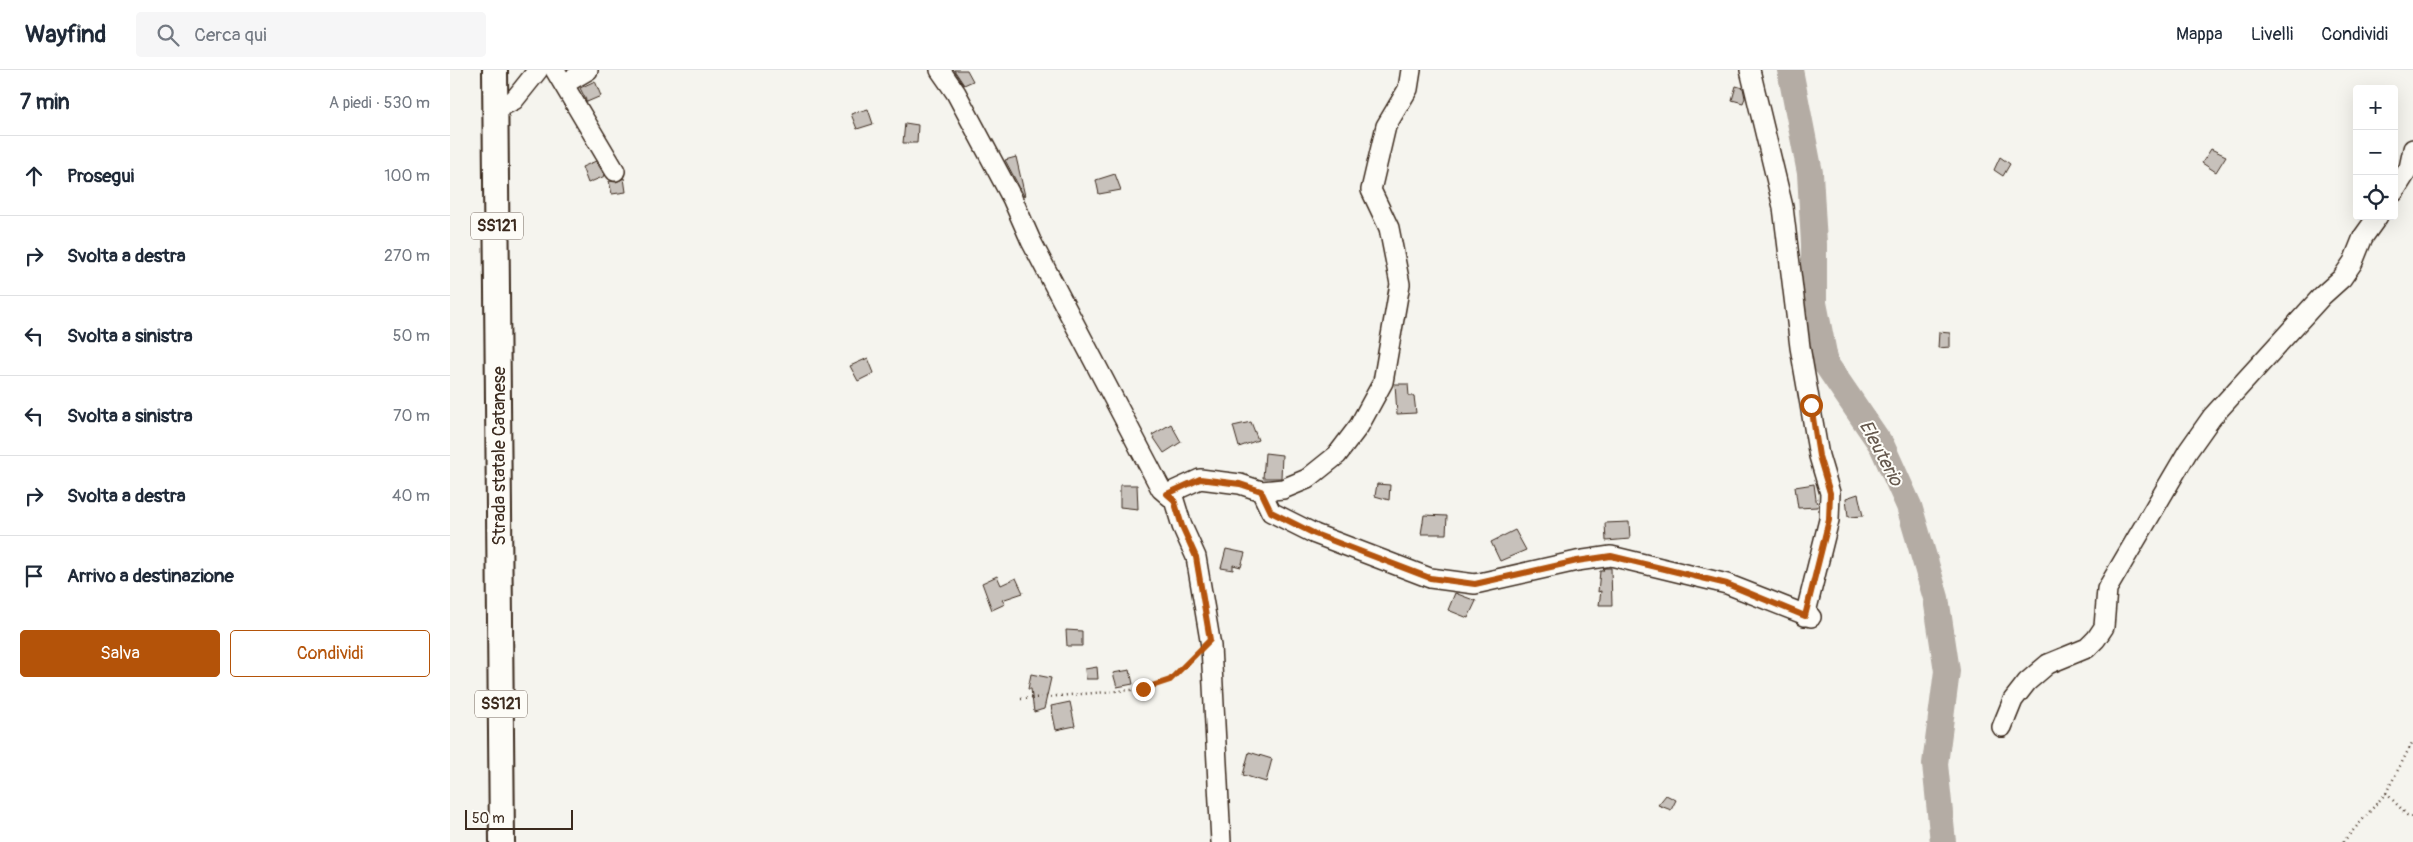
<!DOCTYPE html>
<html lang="it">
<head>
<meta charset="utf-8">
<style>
	:root { --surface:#fff; --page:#f6f6f7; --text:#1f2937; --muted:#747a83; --line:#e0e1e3; --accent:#b45309 }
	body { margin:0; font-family:Pangolin,sans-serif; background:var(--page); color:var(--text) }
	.controls { position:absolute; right:15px; top:15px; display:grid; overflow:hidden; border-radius:5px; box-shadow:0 5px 20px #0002 }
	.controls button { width:45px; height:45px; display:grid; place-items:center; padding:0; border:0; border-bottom:1px solid var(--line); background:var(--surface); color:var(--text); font:25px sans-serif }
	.scale { position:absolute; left:15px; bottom:12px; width:108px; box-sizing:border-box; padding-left:5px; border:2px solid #3b2a1e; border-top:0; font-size:14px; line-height:18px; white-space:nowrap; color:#3b2a1e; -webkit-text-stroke:4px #fdfcf7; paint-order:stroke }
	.stop { position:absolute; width:15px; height:15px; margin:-11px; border:4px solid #b45309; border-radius:50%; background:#fff }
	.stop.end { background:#b45309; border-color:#fff; box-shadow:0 1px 5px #0008 }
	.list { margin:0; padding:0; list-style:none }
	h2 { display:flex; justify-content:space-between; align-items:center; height:65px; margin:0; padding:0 20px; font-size:21px }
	h2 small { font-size:16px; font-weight:400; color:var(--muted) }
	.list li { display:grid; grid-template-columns:32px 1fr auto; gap:15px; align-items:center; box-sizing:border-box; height:80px; padding:0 20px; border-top:1px solid var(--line) }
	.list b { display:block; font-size:19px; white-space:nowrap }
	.list em { font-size:16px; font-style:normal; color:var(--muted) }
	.actions { display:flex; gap:10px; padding:15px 20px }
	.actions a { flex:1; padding:11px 0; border:1px solid var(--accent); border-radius:5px; text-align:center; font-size:18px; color:var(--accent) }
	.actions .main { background:var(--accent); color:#fff }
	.icon { flex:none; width:28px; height:28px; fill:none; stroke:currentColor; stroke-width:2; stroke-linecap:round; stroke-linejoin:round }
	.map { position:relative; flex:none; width:1963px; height:772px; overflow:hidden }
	header { display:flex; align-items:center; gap:30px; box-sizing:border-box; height:70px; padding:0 25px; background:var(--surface); border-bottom:1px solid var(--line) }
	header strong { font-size:24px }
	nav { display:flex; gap:28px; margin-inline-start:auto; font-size:18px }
	.search { width:350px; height:45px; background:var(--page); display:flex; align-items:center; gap:12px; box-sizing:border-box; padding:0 18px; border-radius:5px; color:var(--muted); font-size:19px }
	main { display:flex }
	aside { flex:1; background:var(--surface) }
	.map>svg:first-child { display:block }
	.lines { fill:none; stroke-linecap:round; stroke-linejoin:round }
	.river { stroke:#b4aca4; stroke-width:26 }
	.building { fill:#c7c1bb; stroke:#3b2a1e }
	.minor-casing { stroke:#3b2a1e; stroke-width:22 }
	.major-casing { stroke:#3b2a1e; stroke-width:28 }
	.path { stroke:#3b2a1e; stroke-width:2.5; stroke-dasharray:1 4; stroke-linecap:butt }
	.minor { stroke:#fdfcf7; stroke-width:19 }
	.major { stroke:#fdfcf7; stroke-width:24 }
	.route { stroke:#b45309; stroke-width:6 }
	.labels { text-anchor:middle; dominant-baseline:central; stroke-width:4; stroke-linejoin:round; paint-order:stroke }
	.shield { fill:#fdfcf7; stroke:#75695f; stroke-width:1 }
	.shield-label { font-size:16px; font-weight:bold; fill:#3b2a1e }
	.street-label { font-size:18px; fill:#3b2a1e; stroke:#fdfcf7 }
	.water-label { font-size:19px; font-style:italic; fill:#65584d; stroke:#fdfcf7 }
</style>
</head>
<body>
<header>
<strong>Wayfind</strong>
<div class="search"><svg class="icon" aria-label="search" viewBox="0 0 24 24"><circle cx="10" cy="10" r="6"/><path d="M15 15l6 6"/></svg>Cerca qui</div>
<nav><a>Mappa</a><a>Livelli</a><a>Condividi</a></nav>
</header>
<main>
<aside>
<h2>7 min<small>A piedi · 530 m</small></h2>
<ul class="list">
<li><svg class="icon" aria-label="ahead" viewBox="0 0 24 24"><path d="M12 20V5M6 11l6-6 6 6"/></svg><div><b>Prosegui</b></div><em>100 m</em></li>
<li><svg class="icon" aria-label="right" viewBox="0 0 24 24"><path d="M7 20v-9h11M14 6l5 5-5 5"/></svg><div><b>Svolta a destra</b></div><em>270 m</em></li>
<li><svg class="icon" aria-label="left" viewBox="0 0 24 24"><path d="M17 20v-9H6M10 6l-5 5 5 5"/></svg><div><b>Svolta a sinistra</b></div><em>50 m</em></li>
<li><svg class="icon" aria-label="left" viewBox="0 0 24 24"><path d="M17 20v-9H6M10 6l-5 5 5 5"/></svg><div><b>Svolta a sinistra</b></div><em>70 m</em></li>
<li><svg class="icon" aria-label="right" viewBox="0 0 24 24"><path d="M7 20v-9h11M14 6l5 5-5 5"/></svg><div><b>Svolta a destra</b></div><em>40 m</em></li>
<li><svg class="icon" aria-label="arrive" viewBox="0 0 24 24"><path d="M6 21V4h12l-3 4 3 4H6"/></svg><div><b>Arrivo a destinazione</b></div></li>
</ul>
<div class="actions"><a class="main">Salva</a><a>Condividi</a></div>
</aside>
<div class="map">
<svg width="1963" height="772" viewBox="0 0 1963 772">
	<rect width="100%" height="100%" fill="#f5f4ee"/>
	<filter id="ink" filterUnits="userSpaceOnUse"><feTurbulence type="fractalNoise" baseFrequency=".02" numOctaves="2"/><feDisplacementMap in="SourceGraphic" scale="10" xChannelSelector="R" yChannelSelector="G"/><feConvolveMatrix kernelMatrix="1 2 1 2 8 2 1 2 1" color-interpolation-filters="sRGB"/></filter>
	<g filter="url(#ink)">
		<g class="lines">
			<path class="river" d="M 1340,0 L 1360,103 L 1364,174 L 1364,233 L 1376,294 L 1432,376 L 1459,436 L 1486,528 L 1497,601 L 1485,694 L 1493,772"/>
		</g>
		<g class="building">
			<path d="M 504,0 L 517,0 L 523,11 L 514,15 Z"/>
			<path d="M 145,11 L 151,26 L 137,32 L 130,18 Z"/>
			<path d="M 1286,16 L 1293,18 L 1295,28 L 1293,33 L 1282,30 Z"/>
			<path d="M 418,39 L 423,54 L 407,59 L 401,44 Z"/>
			<path d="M 455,53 L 468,55 L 467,73 L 453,73 Z"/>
			<path d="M 1761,79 L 1776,86 L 1766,102 L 1752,93 Z"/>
			<path d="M 566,87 L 575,126 L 574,126 L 555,90 Z"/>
			<path d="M 1550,87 L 1560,94 L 1553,106 L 1544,100 Z"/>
			<path d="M 146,91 L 155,106 L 138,113 L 132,97 Z"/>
			<path d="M 665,104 L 671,120 L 649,124 L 646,110 Z"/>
			<path d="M 174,108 L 176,122 L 162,124 L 159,111 L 166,112 Z"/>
			<path d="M 1489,262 L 1500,263 L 1500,277 L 1488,278 Z"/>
			<path d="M 418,288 L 424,303 L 408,311 L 400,296 Z"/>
			<path d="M 945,314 L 958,314 L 959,326 L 964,326 L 966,343 L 947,344 Z"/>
			<path d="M 801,352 L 808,370 L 789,377 L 783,356 Z"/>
			<path d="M 721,354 L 731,372 L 714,383 L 702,365 Z"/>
			<path d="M 815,383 L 832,385 L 831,408 L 813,408 Z"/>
			<path d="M 927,414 L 940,415 L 939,430 L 925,426 Z"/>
			<path d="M 1364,414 L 1367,437 L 1348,438 L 1345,417 Z"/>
			<path d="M 670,415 L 687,415 L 688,439 L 670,437 Z"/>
			<path d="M 1408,424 L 1413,446 L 1398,447 L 1396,428 Z"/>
			<path d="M 974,445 L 997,446 L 996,464 L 971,464 Z"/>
			<path d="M 1179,452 L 1180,469 L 1156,471 L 1155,453 Z"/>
			<path d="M 1065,460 L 1076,480 L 1050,491 L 1041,472 Z"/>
			<path d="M 776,479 L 795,483 L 791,497 L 783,495 L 783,500 L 771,498 Z"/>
			<path d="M 1154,498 L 1161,498 L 1162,535 L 1149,535 L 1151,521 L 1148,522 L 1150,501 L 1153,501 Z"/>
			<path d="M 547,506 L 551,515 L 566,508 L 573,523 L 552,530 L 555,534 L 542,540 L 532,513 Z"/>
			<path d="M 1005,523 L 1026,531 L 1018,548 L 998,540 Z"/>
			<path d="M 616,560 L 632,561 L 632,576 L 617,576 Z"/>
			<path d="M 647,597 L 648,609 L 636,609 L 635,599 Z"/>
			<path d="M 680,600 L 683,614 L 667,617 L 663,603 Z"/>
			<path d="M 581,604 L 601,608 L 594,639 L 584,642 L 581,619 L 578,619 Z"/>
			<path d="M 620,632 L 625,656 L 606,660 L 601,636 Z"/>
			<path d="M 799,682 L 822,689 L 816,712 L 793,705 Z"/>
			<path d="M 1216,725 L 1226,730 L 1221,740 L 1208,735 Z"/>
		</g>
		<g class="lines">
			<defs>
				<g id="minor">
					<path d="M 105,0 L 165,101"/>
					<path d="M 490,0 L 506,23 L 562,128 L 581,171 L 711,419 L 724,430 L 732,456 L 746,487 L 761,576 L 771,772"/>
					<path d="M 1300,0 L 1333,137 L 1350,277 L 1369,386 L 1380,423 L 1379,450 L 1355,546"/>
					<path d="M 114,14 L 138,0"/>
					<path d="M 46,39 L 64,30 L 88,0"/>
					<path d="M 1944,122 L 1959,98 L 1963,79"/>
					<path d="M 811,421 L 821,442 L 865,464 L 980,508 L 1025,514 L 1127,491 L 1161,486 L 1277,514 L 1361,547"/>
					<path d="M 717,424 L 750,409 L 790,414 L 811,421 L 833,419 L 857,409 L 887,385 L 909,356 L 933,312 L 950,214 L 939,158 L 921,120 L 936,56 L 958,19 L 961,0"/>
					<path d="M 1552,657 L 1563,630 L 1577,612 L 1598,594 L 1637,578 L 1646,569 L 1654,557 L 1657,519 L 1738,381 L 1762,347 L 1872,226 L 1892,208 L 1903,192 L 1913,167 L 1928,146"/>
				</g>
				<path id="major" d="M 45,0 L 52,772"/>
			</defs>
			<use href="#minor" class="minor-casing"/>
			<use href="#major" class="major-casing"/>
			<g class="path">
				<path d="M 571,629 L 693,619 L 720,610 L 745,586"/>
				<path d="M 1936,723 L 1957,745 L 1963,747"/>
				<path d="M 1893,772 L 1936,723 L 1963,671"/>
			</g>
			<use href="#minor" class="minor"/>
			<use href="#major" class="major"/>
		</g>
	</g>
	<g class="lines" filter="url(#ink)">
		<path class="route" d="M 693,619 L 720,610 L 760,570 L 746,487 L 732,456 L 724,430 L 717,424 L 750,409 L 790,414 L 811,421 L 821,442 L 865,464 L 980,508 L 1025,514 L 1127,491 L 1161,486 L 1277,514 L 1355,546 L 1379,450 L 1380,423 L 1369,386 L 1361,335"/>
	</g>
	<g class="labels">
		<g class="shield">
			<rect x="21" y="142.5" width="52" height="27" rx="4"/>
			<rect x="25" y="620.5" width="52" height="27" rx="4"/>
		</g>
		<g class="shield-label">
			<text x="47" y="156">SS121</text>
			<text x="51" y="634">SS121</text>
		</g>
		<g class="street-label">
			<text transform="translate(49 386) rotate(-90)">Strada statale Catanese</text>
		</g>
		<g class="water-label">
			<text transform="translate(1431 383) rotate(62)">Eleuterio</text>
		</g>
	</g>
</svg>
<div class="controls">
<button>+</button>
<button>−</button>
<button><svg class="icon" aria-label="locate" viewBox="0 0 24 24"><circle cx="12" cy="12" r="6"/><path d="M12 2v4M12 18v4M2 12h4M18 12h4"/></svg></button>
</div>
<div class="scale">50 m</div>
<div class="stop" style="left:1361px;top:335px"></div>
<div class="stop end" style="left:693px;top:619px"></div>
</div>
</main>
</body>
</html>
